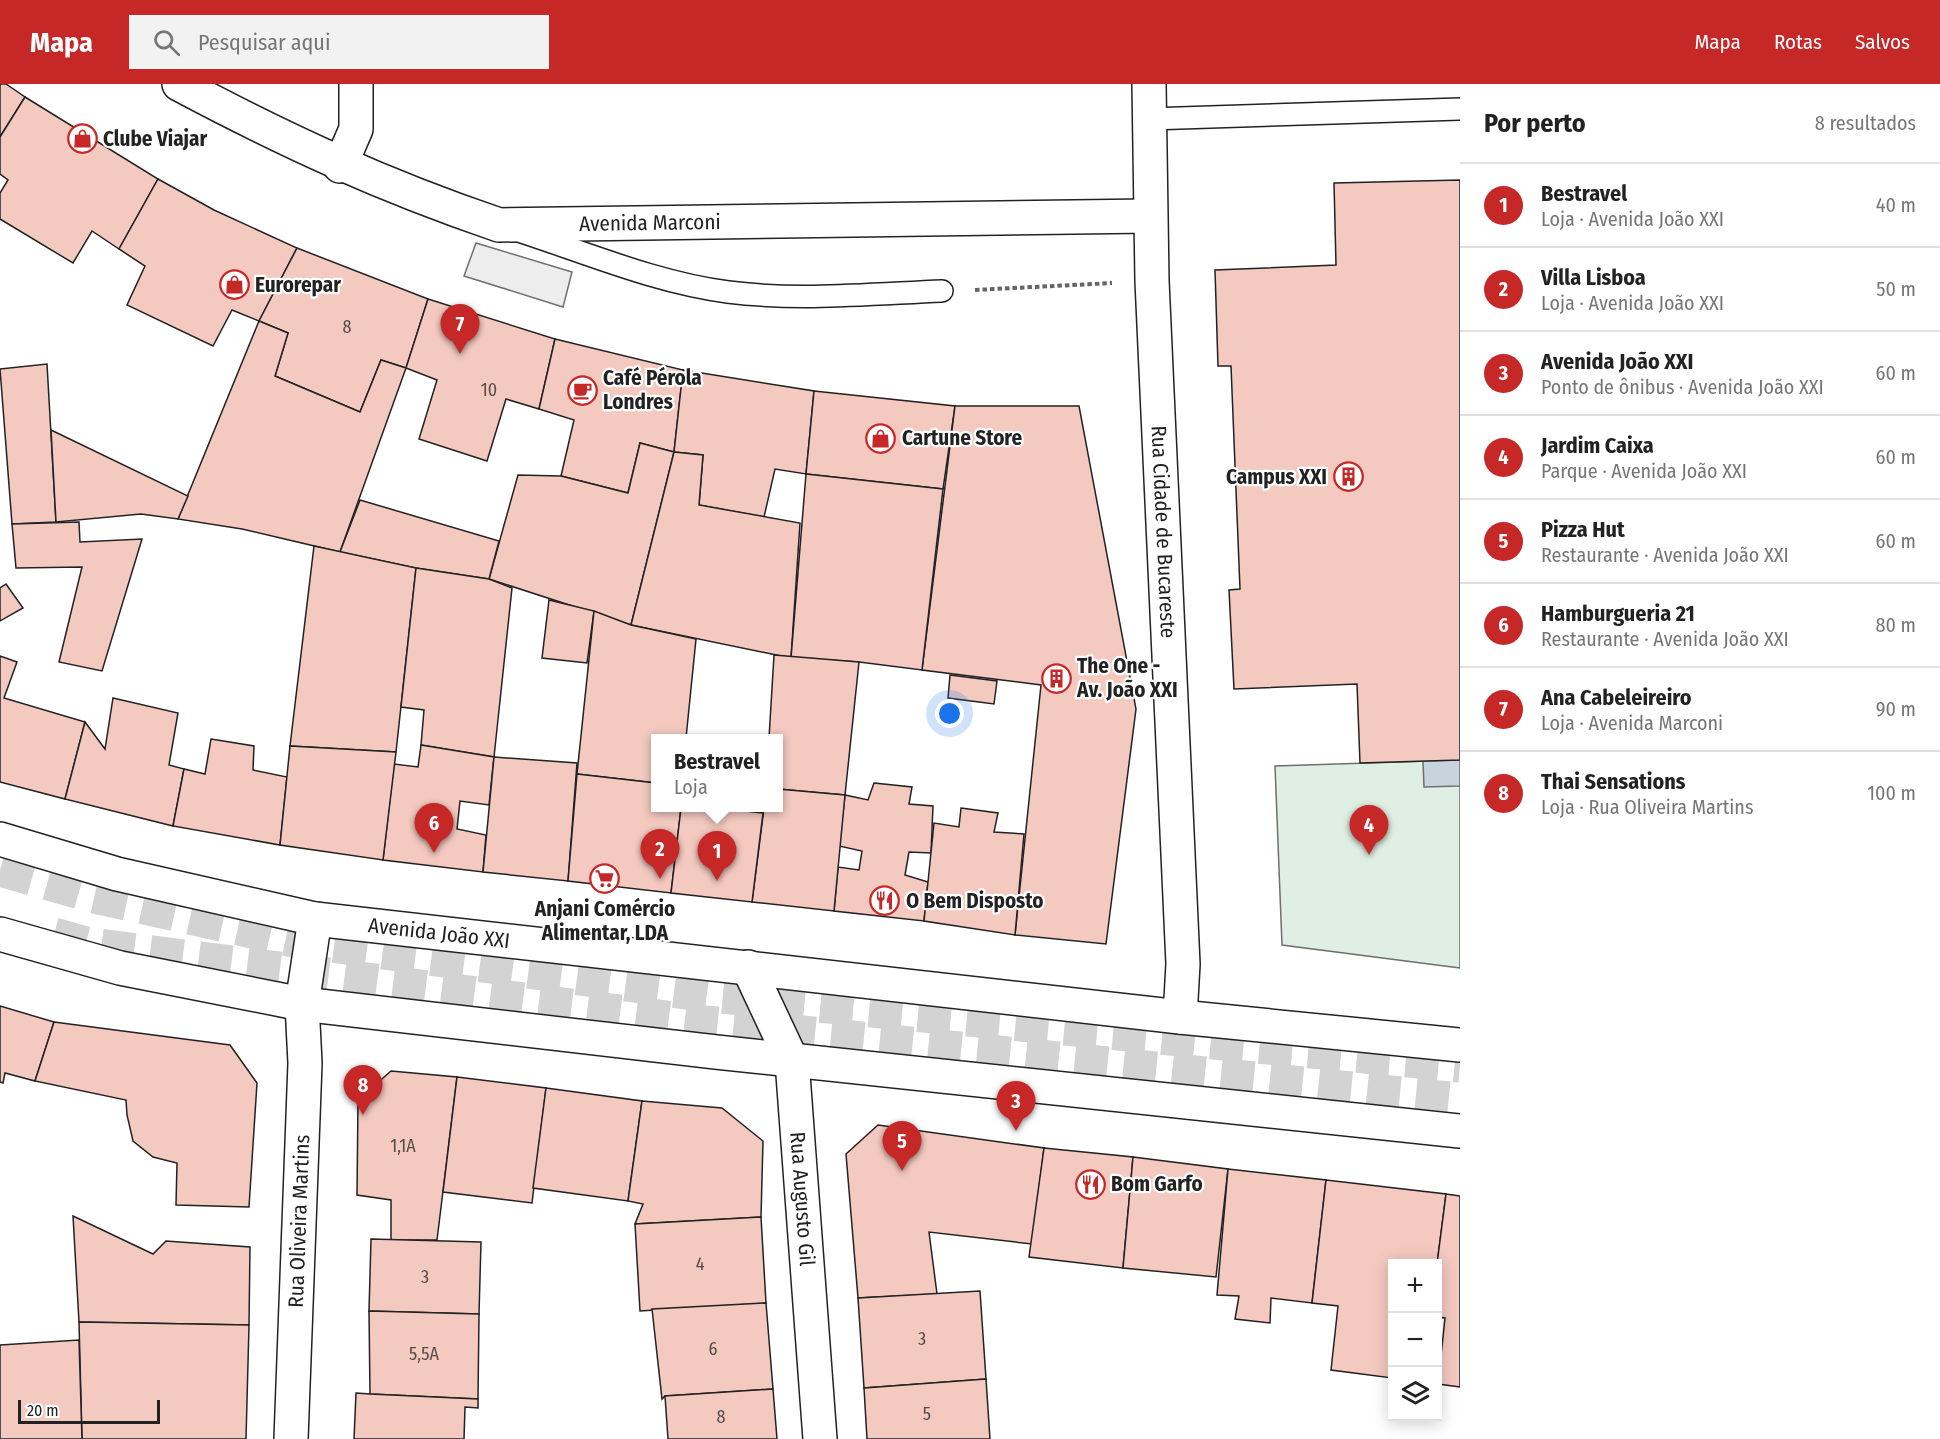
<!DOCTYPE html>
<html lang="pt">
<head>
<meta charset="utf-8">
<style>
	:root { --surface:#fff; --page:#f2f2f2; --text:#222; --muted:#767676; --line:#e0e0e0; --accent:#c62828 }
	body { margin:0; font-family:"Fira Sans Condensed",sans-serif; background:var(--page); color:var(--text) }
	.controls { position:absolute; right:18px; bottom:18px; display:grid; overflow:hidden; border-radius:0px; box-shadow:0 3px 15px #0003 }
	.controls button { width:54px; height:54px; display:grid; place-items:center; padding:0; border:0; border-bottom:2px solid var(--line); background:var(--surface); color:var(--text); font:30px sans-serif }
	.scale { position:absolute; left:18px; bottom:15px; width:142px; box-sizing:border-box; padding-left:6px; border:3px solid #222; border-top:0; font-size:16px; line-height:21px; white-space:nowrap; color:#222; -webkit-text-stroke:4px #fff; paint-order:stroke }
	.you { position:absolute; left:950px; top:630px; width:21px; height:21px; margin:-15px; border:4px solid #fff; border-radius:50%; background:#1a73e8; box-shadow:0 0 0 9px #1a73e833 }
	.badge { display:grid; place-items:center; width:39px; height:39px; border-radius:50%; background:var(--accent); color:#fff; font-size:20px; font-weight:700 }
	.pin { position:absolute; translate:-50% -50px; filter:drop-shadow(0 2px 3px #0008) }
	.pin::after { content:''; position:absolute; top:32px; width:21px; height:18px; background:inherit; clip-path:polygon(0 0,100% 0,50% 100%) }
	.popup { position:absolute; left:651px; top:650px; width:132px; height:78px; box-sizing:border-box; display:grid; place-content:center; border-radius:0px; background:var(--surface); filter:drop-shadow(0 2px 4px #0005); font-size:20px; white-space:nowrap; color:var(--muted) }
	.popup b { font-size:22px; color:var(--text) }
	.popup::after { content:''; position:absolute; left:50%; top:100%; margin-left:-12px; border:12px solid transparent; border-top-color:var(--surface) }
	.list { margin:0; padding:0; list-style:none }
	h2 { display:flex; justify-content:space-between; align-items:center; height:78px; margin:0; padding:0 24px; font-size:26px }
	h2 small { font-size:20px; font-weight:400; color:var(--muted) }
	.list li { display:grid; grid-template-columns:39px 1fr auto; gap:18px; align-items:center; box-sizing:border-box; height:84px; padding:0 24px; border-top:2px solid var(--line) }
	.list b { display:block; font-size:22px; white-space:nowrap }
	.list p { margin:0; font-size:20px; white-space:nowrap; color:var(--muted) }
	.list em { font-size:20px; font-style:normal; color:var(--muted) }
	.icon { flex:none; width:33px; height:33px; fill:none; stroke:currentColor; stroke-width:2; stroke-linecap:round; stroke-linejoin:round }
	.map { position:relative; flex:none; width:1460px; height:1355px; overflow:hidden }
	header { display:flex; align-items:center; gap:36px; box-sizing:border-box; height:84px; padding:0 30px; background:var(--accent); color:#fff }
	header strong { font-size:28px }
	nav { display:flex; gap:33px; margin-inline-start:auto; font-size:21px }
	.search { width:420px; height:54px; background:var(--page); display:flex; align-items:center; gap:15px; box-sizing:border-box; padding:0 21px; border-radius:0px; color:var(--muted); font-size:22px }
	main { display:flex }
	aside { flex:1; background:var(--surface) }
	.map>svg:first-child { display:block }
	.green { fill:#e0efe3; stroke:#6f6f6f; stroke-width:1.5 }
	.parking { fill:#ededed; stroke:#6f6f6f; stroke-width:1.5 }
	.water { fill:#c7d3dd; stroke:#6f6f6f; stroke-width:1.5 }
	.building { fill:#f3c9c0; stroke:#222; stroke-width:1.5 }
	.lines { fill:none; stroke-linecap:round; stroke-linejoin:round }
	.primary-tunnel { stroke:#d3d3d3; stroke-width:33; stroke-dasharray:33 16; stroke-linecap:butt }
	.service-casing { stroke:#222; stroke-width:24 }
	.minor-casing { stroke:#222; stroke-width:36 }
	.primary-casing { stroke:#222; stroke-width:36 }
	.path { stroke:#646464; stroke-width:4; stroke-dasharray:4.5 3; stroke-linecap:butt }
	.service { stroke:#fff; stroke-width:21 }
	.minor { stroke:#fff; stroke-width:33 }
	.primary { stroke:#fff; stroke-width:33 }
	.labels { text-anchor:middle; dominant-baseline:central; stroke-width:4.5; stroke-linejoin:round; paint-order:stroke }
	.number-label { font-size:18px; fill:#564c4a }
	.poi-label { font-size:21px; font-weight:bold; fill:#222; stroke:#fff; text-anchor:start }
	.street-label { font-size:21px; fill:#222; stroke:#fff }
</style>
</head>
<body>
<header>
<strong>Mapa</strong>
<div class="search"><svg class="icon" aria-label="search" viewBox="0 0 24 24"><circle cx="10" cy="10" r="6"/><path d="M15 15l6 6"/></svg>Pesquisar aqui</div>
<nav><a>Mapa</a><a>Rotas</a><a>Salvos</a></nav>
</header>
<main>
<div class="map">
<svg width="1460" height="1355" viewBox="0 0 1460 1355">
	<rect width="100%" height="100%" fill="#fff"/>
	<path class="green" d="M 1460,676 L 1460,884 L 1282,861 L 1275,682 Z"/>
	<path class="parking" d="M 476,159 L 572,188 L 563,223 L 464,192 Z"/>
	<path class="water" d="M 1460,676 L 1460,702 L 1424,703 L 1423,677 Z"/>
	<g class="building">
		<path d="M 0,0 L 6,0 L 25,13 L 0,53 Z"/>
		<path d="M 25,13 L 158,95 L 119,165 L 92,147 L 73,179 L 0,135 L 0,109 L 8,96 L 0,90 L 0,53 Z"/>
		<path d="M 158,95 L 214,126 L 297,164 L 259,237 L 232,226 L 213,262 L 127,221 L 145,182 L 119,165 Z"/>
		<path d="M 1460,96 L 1460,676 L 1360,679 L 1357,600 L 1234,605 L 1229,506 L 1240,505 L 1231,282 L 1218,282 L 1215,186 L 1336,181 L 1334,99 Z"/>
		<path d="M 297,164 L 428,215 L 406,284 L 381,276 L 360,328 L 275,292 L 288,249 L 259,237 Z"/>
		<path d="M 428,215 L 555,255 L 539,325 L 506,315 L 487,377 L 419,355 L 437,296 L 406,284 Z"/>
		<path d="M 259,237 L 288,249 L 275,292 L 360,328 L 381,276 L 406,284 L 340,468 L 242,445 L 178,435 Z"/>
		<path d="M 555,255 L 683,286 L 674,368 L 640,359 L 628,409 L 561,392 L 574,336 L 539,325 Z"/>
		<path d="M 47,280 L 56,438 L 12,440 L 0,285 Z"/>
		<path d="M 683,286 L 814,307 L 806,390 L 775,385 L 764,433 L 699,421 L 703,371 L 674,368 Z"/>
		<path d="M 814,307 L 955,322 L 943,405 L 806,390 Z"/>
		<path d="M 955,322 L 1079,322 L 1136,625 L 1106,860 L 1015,851 L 1041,601 L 922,586 Z"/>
		<path d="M 51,346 L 188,412 L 178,435 L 141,430 L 56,438 Z"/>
		<path d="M 640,359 L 674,368 L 631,541 L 489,495 L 518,391 L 561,392 L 628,409 Z"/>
		<path d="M 674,368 L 703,371 L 699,421 L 800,439 L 791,574 L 631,541 Z"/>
		<path d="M 806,390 L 943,405 L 922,586 L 859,578 L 791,574 Z"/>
		<path d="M 360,416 L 499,457 L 489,495 L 416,484 L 340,468 Z"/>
		<path d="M 79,438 L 80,458 L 142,455 L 102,587 L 59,578 L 82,483 L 16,484 L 12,440 Z"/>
		<path d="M 314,462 L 416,484 L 396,668 L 290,662 Z"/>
		<path d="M 416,484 L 489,495 L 512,504 L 494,673 L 421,661 L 424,626 L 401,623 Z"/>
		<path d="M 6,500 L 23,524 L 0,537 L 0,504 Z"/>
		<path d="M 549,516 L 594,527 L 587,579 L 542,574 Z"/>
		<path d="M 594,527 L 631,541 L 696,555 L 686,654 L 656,654 L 656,699 L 577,690 Z"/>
		<path d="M 774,571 L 859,578 L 845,711 L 778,705 L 778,654 L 769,654 Z"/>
		<path d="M 0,572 L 17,578 L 4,614 L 85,638 L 65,715 L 0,698 Z"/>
		<path d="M 950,591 L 997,597 L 994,620 L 948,614 Z"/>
		<path d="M 113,614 L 178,629 L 169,681 L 184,685 L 173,742 L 65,715 L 85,638 L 105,665 Z"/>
		<path d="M 211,655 L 254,662 L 253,686 L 287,693 L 280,761 L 173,742 L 184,685 L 205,690 Z"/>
		<path d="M 421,661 L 494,673 L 489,721 L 460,717 L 457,745 L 486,751 L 483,788 L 383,776 L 394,680 L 418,683 Z"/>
		<path d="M 290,662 L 396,668 L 383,776 L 280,761 Z"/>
		<path d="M 494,673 L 577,679 L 568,797 L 483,788 Z"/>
		<path d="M 577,690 L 656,699 L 656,724 L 681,724 L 671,809 L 568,797 Z"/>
		<path d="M 874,699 L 912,703 L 909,720 L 933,722 L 931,769 L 909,768 L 905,791 L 928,798 L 924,837 L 834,827 L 838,783 L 859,786 L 862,767 L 839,762 L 845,711 L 868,716 Z"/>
		<path d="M 778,705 L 845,711 L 834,827 L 752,818 L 764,724 L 778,724 Z"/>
		<path d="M 681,724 L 718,724 L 763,729 L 752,818 L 671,809 Z"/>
		<path d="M 961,724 L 998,729 L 994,748 L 1024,750 L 1015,851 L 924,837 L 934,739 L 959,743 Z"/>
		<path d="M 0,922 L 54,938 L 35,997 L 5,989 L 3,999 L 0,998 Z"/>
		<path d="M 54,938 L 230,961 L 257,999 L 249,1123 L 176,1121 L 177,1079 L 153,1073 L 133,1057 L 127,1031 L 126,1016 L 35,997 Z"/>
		<path d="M 391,987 L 457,993 L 437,1156 L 391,1156 L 391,1116 L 357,1111 L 358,1016 Z"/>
		<path d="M 457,993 L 546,1004 L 532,1119 L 443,1108 Z"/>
		<path d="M 546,1004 L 642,1017 L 628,1117 L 533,1104 Z"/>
		<path d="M 642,1017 L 722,1024 L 763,1057 L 761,1133 L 635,1140 L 643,1120 L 628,1117 Z"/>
		<path d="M 878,1041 L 1044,1064 L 1032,1160 L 929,1148 L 937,1210 L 858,1214 L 846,1070 Z"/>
		<path d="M 1044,1064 L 1133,1073 L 1123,1184 L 1029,1173 Z"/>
		<path d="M 1133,1073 L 1228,1085 L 1216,1193 L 1123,1184 Z"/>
		<path d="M 1228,1085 L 1326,1096 L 1312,1219 L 1271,1214 L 1270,1239 L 1235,1235 L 1239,1212 L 1217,1211 Z"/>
		<path d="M 1326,1096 L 1446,1110 L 1437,1180 L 1392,1180 L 1392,1294 L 1331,1286 L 1338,1222 L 1312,1219 Z"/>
		<path d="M 1446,1110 L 1460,1112 L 1460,1303 L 1438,1300 L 1445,1234 L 1438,1233 L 1437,1180 Z"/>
		<path d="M 73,1132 L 153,1170 L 166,1157 L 250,1163 L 249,1241 L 79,1238 Z"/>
		<path d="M 761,1133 L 766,1219 L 640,1227 L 635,1140 Z"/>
		<path d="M 371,1155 L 481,1158 L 479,1230 L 369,1227 Z"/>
		<path d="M 980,1207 L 986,1295 L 864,1304 L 858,1214 Z"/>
		<path d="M 766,1219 L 773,1305 L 665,1312 L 662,1315 L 652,1225 Z"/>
		<path d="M 369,1227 L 479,1230 L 478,1315 L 370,1310 Z"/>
		<path d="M 79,1238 L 249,1241 L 246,1355 L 82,1355 Z"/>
		<path d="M 79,1256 L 82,1355 L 0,1355 L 0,1261 Z"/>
		<path d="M 986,1295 L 990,1355 L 867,1355 L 864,1304 Z"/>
		<path d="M 773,1305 L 777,1355 L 668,1355 L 665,1312 Z"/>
		<path d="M 356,1309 L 370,1310 L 478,1315 L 478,1324 L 465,1323 L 464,1355 L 354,1355 Z"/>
	</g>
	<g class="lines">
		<g class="primary-tunnel">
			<path d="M 0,786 L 94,813 L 293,857 L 709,912 L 1460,982"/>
			<path d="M 54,850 L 90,860 L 706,938 L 1460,1015"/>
		</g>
		<defs>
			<g id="service">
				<path d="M 1149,35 L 1460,25"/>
				<path d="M 522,148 C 589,170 658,199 728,208 C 798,217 871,210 942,207"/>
			</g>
			<g id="minor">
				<path id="s1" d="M 179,0 C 286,57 384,102 499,141 L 1150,132"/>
				<path id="s2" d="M 1149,0 L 1152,197 L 1183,880 L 1180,933"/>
				<path d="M 340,82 L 356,45 L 356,0"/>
				<path id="s3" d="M 748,883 L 792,977 L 820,1355"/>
				<path id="s4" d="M 291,1355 L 305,979 L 302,920"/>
			</g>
			<g id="primary">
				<path id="s5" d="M 0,755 L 117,790 L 315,835 L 1180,933 L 1460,961"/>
				<path d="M 0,850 L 120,884 L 302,920 L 716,968 L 1460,1047"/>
				<path d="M 302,920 L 315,835"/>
			</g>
		</defs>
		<use href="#service" class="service-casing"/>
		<use href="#minor" class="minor-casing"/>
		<use href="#primary" class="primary-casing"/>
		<path class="path" d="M 975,206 L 1112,199"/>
		<use href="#service" class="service"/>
		<use href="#minor" class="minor"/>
		<use href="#primary" class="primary"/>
	</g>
	<defs>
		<symbol id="shop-ring" viewBox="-11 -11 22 22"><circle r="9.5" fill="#fff" stroke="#c62828" stroke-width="1.5"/><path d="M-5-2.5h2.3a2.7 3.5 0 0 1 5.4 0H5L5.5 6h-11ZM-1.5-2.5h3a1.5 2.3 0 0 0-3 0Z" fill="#c62828"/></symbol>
		<symbol id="cafe-ring" viewBox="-11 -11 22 22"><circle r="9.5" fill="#fff" stroke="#c62828" stroke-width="1.5"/><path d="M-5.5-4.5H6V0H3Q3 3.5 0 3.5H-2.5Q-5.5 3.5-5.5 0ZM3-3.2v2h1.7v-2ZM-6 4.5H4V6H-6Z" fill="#c62828"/></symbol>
		<symbol id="building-ring" viewBox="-11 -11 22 22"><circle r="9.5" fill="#fff" stroke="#c62828" stroke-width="1.5"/><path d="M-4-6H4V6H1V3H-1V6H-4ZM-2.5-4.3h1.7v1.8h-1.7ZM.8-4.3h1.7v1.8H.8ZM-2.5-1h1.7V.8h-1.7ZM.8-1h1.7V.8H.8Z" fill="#c62828"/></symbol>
		<symbol id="supermarket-ring" viewBox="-11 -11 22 22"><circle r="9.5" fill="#fff" stroke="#c62828" stroke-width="1.5"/><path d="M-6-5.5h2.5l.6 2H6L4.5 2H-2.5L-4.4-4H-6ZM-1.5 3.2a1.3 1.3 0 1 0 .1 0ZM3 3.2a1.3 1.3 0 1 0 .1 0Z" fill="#c62828"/></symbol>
		<symbol id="restaurant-ring" viewBox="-11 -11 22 22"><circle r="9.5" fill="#fff" stroke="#c62828" stroke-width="1.5"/><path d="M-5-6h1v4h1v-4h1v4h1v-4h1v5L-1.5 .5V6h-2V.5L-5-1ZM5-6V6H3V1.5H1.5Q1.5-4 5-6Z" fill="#c62828"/></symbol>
	</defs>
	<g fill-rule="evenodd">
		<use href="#shop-ring" x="66" y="38" width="33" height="33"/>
		<use href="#shop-ring" x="218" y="184" width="33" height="33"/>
		<use href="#cafe-ring" x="566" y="290" width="33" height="33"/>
		<use href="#shop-ring" x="864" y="338" width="33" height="33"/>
		<use href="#building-ring" x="1332" y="376" width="33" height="33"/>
		<use href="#building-ring" x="1040" y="578" width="33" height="33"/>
		<use href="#supermarket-ring" x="588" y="778" width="33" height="33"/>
		<use href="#restaurant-ring" x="868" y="800" width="33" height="33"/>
		<use href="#restaurant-ring" x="1074" y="1084" width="33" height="33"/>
	</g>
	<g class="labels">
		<g class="number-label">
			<text x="347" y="243">8</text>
			<text x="489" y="306">10</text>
			<text x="403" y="1062">1,1A</text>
			<text x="700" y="1180">4</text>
			<text x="425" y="1193">3</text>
			<text x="922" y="1255">3</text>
			<text x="713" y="1265">6</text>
			<text x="424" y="1270">5,5A</text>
			<text x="927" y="1330">5</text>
			<text x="721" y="1333">8</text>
		</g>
		<g class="poi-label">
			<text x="103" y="55">Clube Viajar</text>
			<text x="255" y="201">Eurorepar</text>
			<text x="603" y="294">Café Pérola<tspan x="603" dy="24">Londres</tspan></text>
			<text x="902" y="354">Cartune Store</text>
			<text x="1327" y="393" text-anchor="end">Campus XXI</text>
			<text x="1077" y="582">The One -<tspan x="1077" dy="24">Av. João XXI</tspan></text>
			<text x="906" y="817">O Bem Disposto</text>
			<text x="605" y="825" text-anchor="middle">Anjani Comércio<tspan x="605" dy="24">Alimentar, LDA</tspan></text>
			<text x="1111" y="1100">Bom Garfo</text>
		</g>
		<g class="street-label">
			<text stroke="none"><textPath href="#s1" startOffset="501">Avenida Marconi</textPath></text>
			<text stroke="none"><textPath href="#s2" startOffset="448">Rua Cidade de Bucareste</textPath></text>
			<text stroke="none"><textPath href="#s5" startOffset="450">Avenida João XXI</textPath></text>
			<text stroke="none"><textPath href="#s3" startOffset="242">Rua Augusto Gil</textPath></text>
			<text stroke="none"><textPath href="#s4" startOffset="218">Rua Oliveira Martins</textPath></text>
		</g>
	</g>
</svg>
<div class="controls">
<button>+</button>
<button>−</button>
<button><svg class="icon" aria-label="layers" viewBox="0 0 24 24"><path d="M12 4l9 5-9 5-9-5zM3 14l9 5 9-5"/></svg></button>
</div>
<div class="scale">20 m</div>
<div class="you"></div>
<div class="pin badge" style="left:717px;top:797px">1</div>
<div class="popup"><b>Bestravel</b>Loja</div>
<div class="pin badge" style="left:660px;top:795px">2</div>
<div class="pin badge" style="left:1016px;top:1047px">3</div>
<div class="pin badge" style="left:1369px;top:771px">4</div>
<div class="pin badge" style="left:902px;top:1087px">5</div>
<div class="pin badge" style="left:434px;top:769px">6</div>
<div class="pin badge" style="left:460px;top:270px">7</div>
<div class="pin badge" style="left:363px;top:1031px">8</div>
</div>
<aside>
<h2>Por perto<small>8 resultados</small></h2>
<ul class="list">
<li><span class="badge">1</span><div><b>Bestravel</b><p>Loja · Avenida João XXI</p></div><em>40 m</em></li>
<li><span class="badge">2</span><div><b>Villa Lisboa</b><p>Loja · Avenida João XXI</p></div><em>50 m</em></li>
<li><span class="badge">3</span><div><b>Avenida João XXI</b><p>Ponto de ônibus · Avenida João XXI</p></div><em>60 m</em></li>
<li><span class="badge">4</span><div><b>Jardim Caixa</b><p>Parque · Avenida João XXI</p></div><em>60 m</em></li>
<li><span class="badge">5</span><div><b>Pizza Hut</b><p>Restaurante · Avenida João XXI</p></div><em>60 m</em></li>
<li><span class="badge">6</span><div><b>Hamburgueria 21</b><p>Restaurante · Avenida João XXI</p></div><em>80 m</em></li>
<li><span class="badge">7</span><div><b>Ana Cabeleireiro</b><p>Loja · Avenida Marconi</p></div><em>90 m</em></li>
<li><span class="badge">8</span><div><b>Thai Sensations</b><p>Loja · Rua Oliveira Martins</p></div><em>100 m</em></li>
</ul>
</aside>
</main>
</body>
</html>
